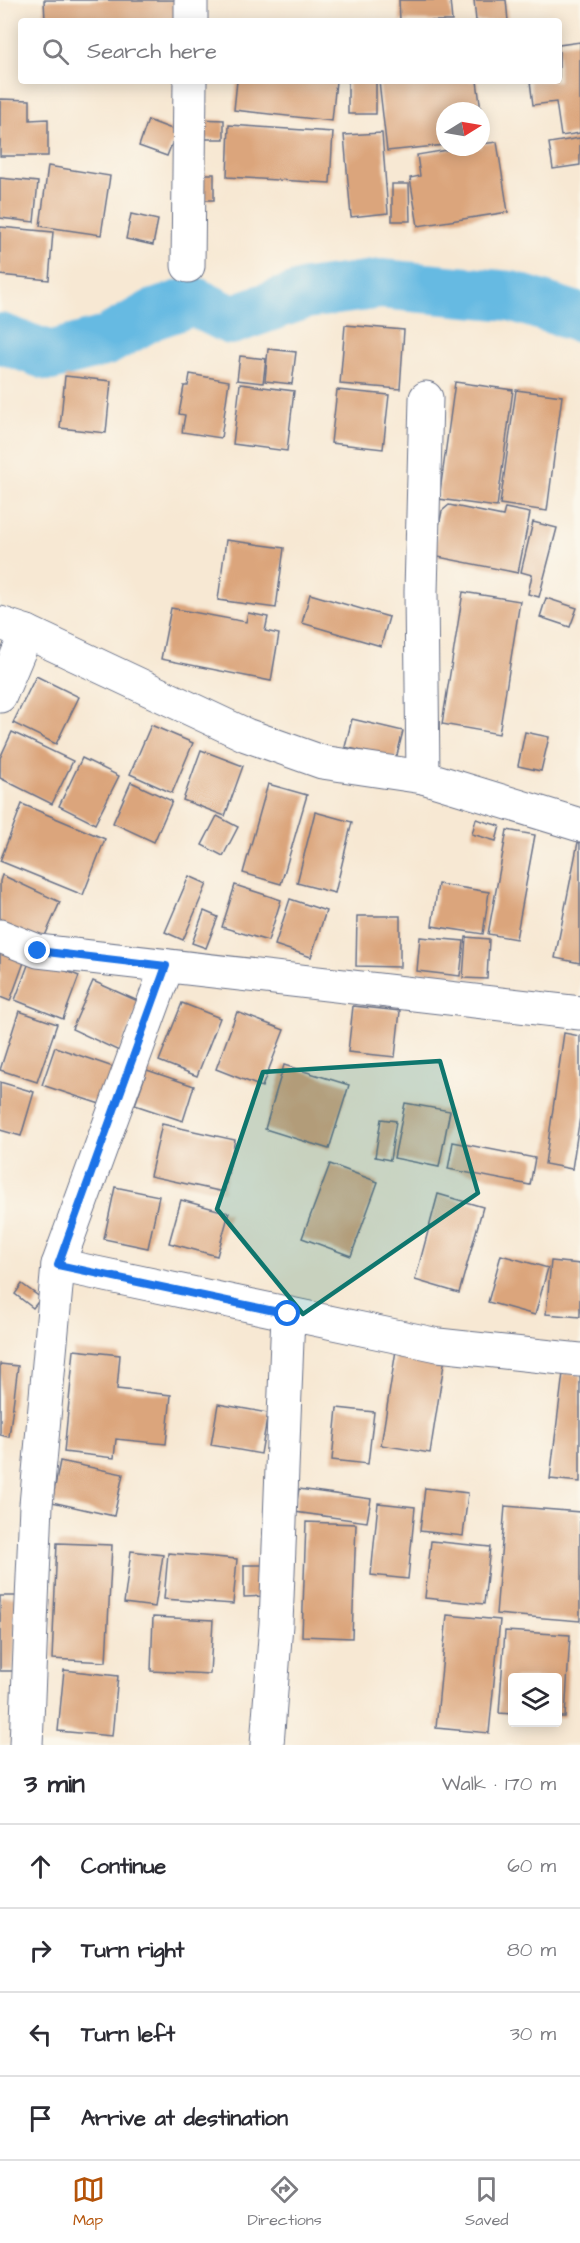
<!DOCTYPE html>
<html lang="en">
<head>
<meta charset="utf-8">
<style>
	:root { --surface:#fff; --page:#f7f7f7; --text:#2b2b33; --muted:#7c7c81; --line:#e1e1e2; --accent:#b45309 }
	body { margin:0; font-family:"Architects Daughter",sans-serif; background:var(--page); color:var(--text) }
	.controls { position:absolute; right:18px; bottom:18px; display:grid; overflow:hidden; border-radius:6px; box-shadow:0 3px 15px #0003 }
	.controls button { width:54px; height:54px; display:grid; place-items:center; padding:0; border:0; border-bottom:2px solid var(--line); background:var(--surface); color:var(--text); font:30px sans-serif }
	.compass { position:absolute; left:436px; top:102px; width:54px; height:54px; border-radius:50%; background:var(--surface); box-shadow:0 3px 15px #0003; rotate:79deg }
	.stop { position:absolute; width:18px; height:18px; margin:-14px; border:4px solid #1a73e8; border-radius:50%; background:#fff }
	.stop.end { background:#1a73e8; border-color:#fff; box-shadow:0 2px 6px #0008 }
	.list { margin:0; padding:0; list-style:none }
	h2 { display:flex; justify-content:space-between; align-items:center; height:78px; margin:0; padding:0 24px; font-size:26px }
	h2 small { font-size:20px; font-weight:400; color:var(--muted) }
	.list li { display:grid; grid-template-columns:39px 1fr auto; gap:18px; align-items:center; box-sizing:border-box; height:84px; padding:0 24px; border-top:2px solid var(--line) }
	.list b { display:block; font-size:22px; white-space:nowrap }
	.list em { font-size:20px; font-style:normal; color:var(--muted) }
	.icon { flex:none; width:33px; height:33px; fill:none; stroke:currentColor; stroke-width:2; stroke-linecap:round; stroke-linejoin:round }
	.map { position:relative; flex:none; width:580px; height:1745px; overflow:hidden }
	.search { position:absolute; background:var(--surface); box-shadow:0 3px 15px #0003; left:18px; right:18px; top:18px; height:66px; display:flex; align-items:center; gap:15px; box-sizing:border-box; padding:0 21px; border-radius:6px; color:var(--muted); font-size:22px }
	.sheet { height:414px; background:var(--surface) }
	nav { display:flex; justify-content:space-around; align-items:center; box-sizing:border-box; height:84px; border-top:2px solid var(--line); background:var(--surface); font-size:16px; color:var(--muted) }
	nav a { display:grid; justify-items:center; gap:3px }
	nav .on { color:var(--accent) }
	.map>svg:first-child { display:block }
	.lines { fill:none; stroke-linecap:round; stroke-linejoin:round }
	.river { stroke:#66bae2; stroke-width:50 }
	.building { fill:#dba57b }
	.minor-casing { stroke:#687087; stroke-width:35 }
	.minor { stroke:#fff; stroke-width:33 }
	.route { stroke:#1a73e8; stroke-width:8 }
	.marked { fill:#0f766e; fill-opacity:0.2; stroke:#0f766e; stroke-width:4.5; stroke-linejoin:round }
</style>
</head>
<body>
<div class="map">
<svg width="580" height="1745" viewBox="0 0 580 1745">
	<rect width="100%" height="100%" fill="#fbf7ec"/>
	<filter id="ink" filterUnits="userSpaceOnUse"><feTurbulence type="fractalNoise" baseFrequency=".0167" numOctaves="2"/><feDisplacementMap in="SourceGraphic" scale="12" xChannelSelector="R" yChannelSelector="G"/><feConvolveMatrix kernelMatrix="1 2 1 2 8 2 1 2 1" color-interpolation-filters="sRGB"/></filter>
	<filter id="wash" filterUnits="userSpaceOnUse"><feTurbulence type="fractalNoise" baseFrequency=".008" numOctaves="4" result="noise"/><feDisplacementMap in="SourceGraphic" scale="24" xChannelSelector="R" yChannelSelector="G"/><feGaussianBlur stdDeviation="1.35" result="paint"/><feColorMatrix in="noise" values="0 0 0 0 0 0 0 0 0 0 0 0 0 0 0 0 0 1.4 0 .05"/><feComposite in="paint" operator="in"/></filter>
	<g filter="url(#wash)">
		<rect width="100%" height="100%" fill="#f7e8d3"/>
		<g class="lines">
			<path class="river" d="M 0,338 L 50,356 L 106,341 L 152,315 L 193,301 L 231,320 L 306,294 L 381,284 L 511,296 L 580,318"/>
		</g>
		<g id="blocks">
			<g class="building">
				<path d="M 44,0 L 178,0 L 178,21 L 45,21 Z"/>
				<path d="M 399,0 L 450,0 L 452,21 L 400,21 Z"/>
				<path d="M 474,0 L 506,0 L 508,21 L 476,21 Z"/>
				<path d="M 580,42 L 580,133 L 561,136 L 556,102 L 533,105 L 530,81 L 559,81 L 559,45 Z"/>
				<path d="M 237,81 L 336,81 L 332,121 L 234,110 Z"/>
				<rect x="348" y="81" width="28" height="33"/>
				<path d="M 379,81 L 477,81 L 481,111 L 445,111 L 445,145 L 387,151 Z"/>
				<path d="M 0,99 L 30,100 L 30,120 L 48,119 L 48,156 L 0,156 Z"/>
				<path d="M 197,119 L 224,120 L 224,139 L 197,139 Z"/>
				<path d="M 148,120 L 177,131 L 167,156 L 139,146 Z"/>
				<path d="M 229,125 L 333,132 L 330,183 L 227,177 Z"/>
				<path d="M 382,133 L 388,213 L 351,217 L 344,135 Z"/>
				<path d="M 580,138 L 580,165 L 553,169 L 549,143 Z"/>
				<path d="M 497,142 L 508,212 L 418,226 L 410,178 L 420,176 L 417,155 L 465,147 L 481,147 L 481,144 Z"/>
				<path d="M 48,166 L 110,176 L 101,235 L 40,226 Z"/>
				<rect x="198" y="174" width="16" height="26"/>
				<path d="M 0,178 L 38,182 L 34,222 L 0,218 Z"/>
				<path d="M 392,184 L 409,184 L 410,221 L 392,221 Z"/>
				<path d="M 131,214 L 158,220 L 153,245 L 126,239 Z"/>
				<path d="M 0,227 L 53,232 L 49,280 L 0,275 Z"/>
				<path d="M 345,325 L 404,330 L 400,389 L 340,384 Z"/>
				<path d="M 268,349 L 296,352 L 292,384 L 265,381 Z"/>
				<path d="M 240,356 L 266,359 L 263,383 L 237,380 Z"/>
				<path d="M 190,374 L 229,381 L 221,438 L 182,432 L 185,415 L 179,414 L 184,386 L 188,386 Z"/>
				<path d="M 65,376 L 111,381 L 106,433 L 60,428 Z"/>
				<path d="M 455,382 L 513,390 L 497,507 L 439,499 Z"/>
				<path d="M 240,384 L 294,391 L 287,451 L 233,444 Z"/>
				<path d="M 337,390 L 389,395 L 383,449 L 331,443 Z"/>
				<path d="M 516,390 L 562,396 L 547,511 L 500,504 Z"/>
				<path d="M 449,505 L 503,516 L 505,508 L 530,513 L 518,573 L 433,556 L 442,511 Z"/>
				<path d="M 533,522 L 557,528 L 539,597 L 528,594 L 532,575 L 521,572 Z"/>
				<path d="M 226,540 L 284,548 L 276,608 L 218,600 Z"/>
				<path d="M 463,592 L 520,601 L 499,734 L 442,724 Z"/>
				<path d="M 310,594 L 389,617 L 381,646 L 302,623 Z"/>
				<path d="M 546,598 L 577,608 L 570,627 L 540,617 Z"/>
				<path d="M 171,608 L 246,622 L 248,613 L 268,617 L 265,631 L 279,634 L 271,681 L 161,659 Z"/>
				<path d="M 36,676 L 79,697 L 56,744 L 13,723 Z"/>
				<path d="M 352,719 L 403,731 L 396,759 L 345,747 Z"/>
				<path d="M 151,725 L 193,743 L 172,793 L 130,774 Z"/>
				<path d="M 12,732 L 73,761 L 52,804 L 0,778 L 0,758 Z"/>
				<path d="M 525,732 L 549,737 L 541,771 L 518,766 Z"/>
				<path d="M 201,750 L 243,766 L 225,816 L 183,800 Z"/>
				<path d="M 82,758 L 119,776 L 95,824 L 59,806 Z"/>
				<path d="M 131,782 L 172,801 L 154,842 L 113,823 Z"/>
				<path d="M 268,784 L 307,795 L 281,884 L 243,873 Z"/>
				<path d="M 22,804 L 105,839 L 83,895 L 0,861 Z"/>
				<path d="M 315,812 L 352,822 L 335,893 L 297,883 Z"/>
				<path d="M 217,816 L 238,827 L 223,856 L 202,845 Z"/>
				<path d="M 476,819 L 500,826 L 496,841 L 472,834 Z"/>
				<path d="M 507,830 L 535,835 L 516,939 L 488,934 Z"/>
				<path d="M 578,842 L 580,843 L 580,963 L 555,958 Z"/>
				<path d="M 2,875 L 60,902 L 40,947 L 0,928 L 0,881 Z"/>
				<path d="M 189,876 L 207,884 L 183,940 L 165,932 Z"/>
				<path d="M 438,884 L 489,892 L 483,934 L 432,926 Z"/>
				<path d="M 235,885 L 281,900 L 268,941 L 222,927 Z"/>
				<path d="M 290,899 L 326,911 L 311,957 L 275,945 Z"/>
				<path d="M 204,911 L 218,917 L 206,948 L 192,943 Z"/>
				<path d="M 357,916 L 400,916 L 400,967 L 356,966 Z"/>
				<path d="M 420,937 L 464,941 L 460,976 L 417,971 Z"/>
				<path d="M 466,937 L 489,939 L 487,979 L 463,978 Z"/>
				<path d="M 0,943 L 27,954 L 10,1001 L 0,997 Z"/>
				<path d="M 31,957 L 79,976 L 63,1019 L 15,1000 Z"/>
				<path d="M 93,981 L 140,1002 L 119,1051 L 72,1029 Z"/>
				<path d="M 182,1003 L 220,1018 L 197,1076 L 159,1061 Z"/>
				<path d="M 353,1006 L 400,1011 L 395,1057 L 348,1052 Z"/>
				<path d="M 19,1011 L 57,1024 L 37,1082 L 0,1070 Z"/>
				<path d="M 237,1012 L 284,1030 L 262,1087 L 216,1069 Z"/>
				<path d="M 564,1033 L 580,1036 L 580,1117 L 572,1169 L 545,1164 Z"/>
				<path d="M 55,1047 L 116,1068 L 103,1105 L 42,1085 Z"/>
				<path d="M 284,1065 L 349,1085 L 329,1149 L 265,1129 Z"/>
				<path d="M 147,1070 L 194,1086 L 183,1121 L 135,1105 Z"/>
				<path d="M 0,1082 L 34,1092 L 21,1136 L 0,1130 Z"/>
				<path d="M 405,1103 L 450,1111 L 439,1167 L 394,1158 Z"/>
				<path d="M 381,1119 L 396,1121 L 390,1160 L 375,1157 Z"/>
				<path d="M 162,1124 L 235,1140 L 224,1192 L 150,1176 Z"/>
				<path d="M 453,1142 L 535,1158 L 530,1185 L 448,1169 Z"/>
				<path d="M 330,1164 L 378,1182 L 351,1256 L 302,1238 Z"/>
				<path d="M 115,1187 L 159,1196 L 148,1248 L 104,1239 Z"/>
				<path d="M 438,1194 L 483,1207 L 459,1293 L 415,1280 Z"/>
				<path d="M 181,1200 L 229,1213 L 217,1256 L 169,1243 Z"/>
				<path d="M 501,1255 L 548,1268 L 535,1315 L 488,1302 Z"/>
				<path d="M 551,1261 L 580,1264 L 580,1317 L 546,1314 Z"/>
				<path d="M 22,1284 L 41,1298 L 33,1308 L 15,1294 Z"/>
				<path d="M 397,1344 L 446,1351 L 430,1453 L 381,1445 Z"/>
				<path d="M 74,1350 L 120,1355 L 117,1389 L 171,1395 L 166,1444 L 116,1439 L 114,1458 L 64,1452 Z"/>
				<path d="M 0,1364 L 18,1366 L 9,1437 L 0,1435 Z"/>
				<path d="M 563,1373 L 580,1375 L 580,1482 L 550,1479 Z"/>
				<path d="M 218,1404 L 268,1413 L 261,1454 L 211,1445 Z"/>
				<path d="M 337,1408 L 374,1412 L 368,1464 L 332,1460 Z"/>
				<path d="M 60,1461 L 123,1474 L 114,1516 L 52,1502 Z"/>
				<path d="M 425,1488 L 468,1493 L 463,1536 L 420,1531 Z"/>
				<path d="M 299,1489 L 371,1499 L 367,1522 L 295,1512 Z"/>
				<path d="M 378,1503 L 415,1507 L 408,1579 L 371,1575 Z"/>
				<path d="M 505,1506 L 580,1512 L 580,1621 L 496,1614 Z"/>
				<path d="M 306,1522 L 356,1524 L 352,1638 L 302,1636 Z"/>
				<path d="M 431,1541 L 490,1547 L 484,1604 L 425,1598 Z"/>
				<path d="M 57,1543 L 112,1545 L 106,1662 L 52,1659 Z"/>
				<path d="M 131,1551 L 163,1555 L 155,1607 L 124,1603 Z"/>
				<path d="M 168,1553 L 237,1559 L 233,1604 L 164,1599 Z"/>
				<path d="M 244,1565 L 267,1565 L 267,1596 L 244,1597 Z"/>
				<path d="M 0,1596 L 16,1596 L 14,1671 L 0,1671 Z"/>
				<path d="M 447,1615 L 500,1620 L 489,1733 L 436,1728 Z"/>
				<path d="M 153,1617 L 213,1620 L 210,1674 L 151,1671 Z"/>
				<path d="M 505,1631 L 570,1635 L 565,1717 L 558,1717 L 558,1678 L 512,1678 L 512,1714 L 499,1713 Z"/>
				<path d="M 64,1670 L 118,1676 L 112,1736 L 58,1731 Z"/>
			</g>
		</g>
	</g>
	<g filter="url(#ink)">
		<use href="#blocks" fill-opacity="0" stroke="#687087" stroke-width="1.5"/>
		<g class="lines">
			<defs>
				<g id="minor">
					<path d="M 191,21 L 191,0"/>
					<path d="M 188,266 L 190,81"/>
					<path d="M 0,623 L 27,632 L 246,735 L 322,762 L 423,777 L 580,825"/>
					<path d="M 0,696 L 27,632"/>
					<path d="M 423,777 L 421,592 L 426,398"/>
					<path d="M 0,936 L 38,951 L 580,1013"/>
					<path d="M 58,1265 L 438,1345 L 580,1360"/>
					<path d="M 26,1745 L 36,1505 L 58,1265 L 167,966"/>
					<path d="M 267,1745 L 276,1624 L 288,1314"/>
				</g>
			</defs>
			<use href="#minor" class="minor-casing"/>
			<use href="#minor" class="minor"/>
		</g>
	</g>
	<g class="lines" filter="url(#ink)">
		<path class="route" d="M 38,951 L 166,966 L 58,1265 L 288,1314"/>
	</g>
	<path class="marked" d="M 440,1061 L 478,1193 L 303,1314 L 217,1209 L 263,1072 Z"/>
</svg>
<div class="controls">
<button><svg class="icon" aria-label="layers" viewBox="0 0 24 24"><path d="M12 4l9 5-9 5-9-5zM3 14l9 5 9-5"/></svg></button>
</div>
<svg class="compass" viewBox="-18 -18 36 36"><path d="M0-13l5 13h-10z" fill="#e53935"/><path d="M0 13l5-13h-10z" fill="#7c7c81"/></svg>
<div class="stop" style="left:288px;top:1314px"></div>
<div class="stop end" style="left:38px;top:951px"></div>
<div class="search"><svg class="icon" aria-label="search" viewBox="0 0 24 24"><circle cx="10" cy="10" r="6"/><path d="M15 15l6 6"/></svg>Search here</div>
</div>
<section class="sheet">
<h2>3 min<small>Walk · 170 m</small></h2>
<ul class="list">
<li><svg class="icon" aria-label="ahead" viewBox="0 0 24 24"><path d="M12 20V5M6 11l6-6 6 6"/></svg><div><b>Continue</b></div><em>60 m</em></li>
<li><svg class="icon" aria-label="right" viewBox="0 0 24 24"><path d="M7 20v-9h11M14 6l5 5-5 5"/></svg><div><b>Turn right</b></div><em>80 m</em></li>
<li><svg class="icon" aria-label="left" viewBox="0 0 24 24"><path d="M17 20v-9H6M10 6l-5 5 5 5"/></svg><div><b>Turn left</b></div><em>30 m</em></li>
<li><svg class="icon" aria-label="arrive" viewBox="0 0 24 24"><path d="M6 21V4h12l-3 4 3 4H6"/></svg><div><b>Arrive at destination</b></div></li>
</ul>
</section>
<nav>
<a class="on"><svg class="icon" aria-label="map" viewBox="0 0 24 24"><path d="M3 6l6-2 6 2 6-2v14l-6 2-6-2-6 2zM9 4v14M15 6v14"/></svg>Map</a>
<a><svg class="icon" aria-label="directions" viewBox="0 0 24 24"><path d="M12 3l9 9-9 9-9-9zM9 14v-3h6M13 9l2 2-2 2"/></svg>Directions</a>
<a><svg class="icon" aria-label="saved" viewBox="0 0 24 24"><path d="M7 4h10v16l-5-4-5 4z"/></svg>Saved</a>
</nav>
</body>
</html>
